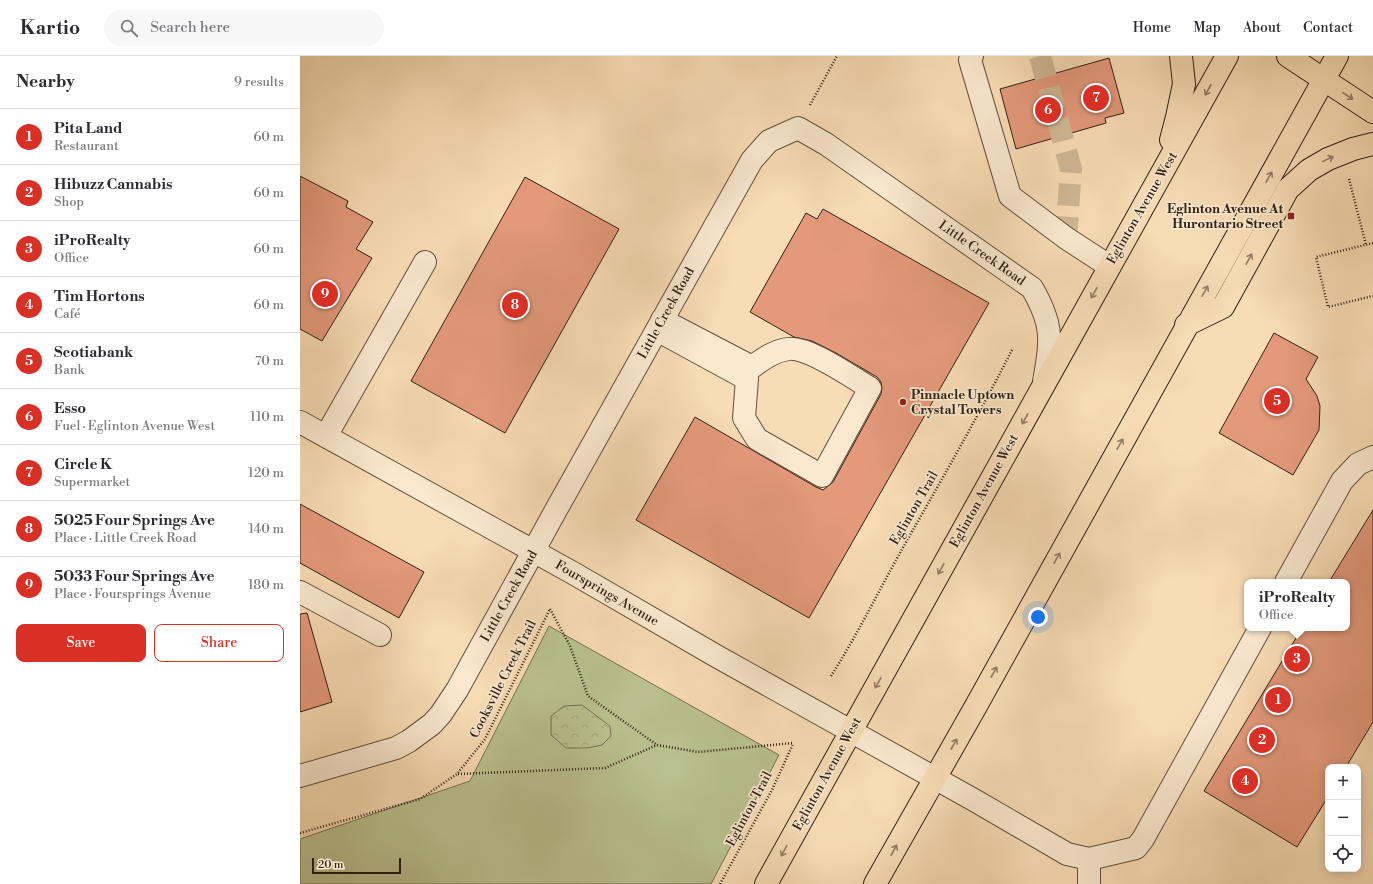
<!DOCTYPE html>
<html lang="en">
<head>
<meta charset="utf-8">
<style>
	:root { --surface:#fff; --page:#f7f7f7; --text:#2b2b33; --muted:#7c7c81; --line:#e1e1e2; --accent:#d93025 }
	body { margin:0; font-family:"Libre Bodoni",serif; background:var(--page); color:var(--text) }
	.controls { position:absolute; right:12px; bottom:12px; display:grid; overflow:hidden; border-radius:8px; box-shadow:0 2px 10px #0003 }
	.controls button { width:36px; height:36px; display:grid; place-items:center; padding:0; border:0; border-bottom:1px solid var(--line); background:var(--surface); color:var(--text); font:20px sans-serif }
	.scale { position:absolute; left:12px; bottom:10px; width:89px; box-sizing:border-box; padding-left:4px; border:2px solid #302114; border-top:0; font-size:11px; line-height:14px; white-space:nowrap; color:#302114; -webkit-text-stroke:3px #fae8cf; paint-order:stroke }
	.you { position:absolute; left:738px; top:561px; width:14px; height:14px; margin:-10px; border:3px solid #fff; border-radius:50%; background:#1a73e8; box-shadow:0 0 0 6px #1a73e833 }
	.badge { display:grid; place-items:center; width:26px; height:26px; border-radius:50%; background:var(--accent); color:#fff; font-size:13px; font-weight:700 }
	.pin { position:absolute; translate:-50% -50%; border:2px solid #fff; box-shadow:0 1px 4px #0006 }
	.popup { position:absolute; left:944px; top:523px; width:106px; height:52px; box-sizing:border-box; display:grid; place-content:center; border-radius:8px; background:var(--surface); filter:drop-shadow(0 1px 3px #0005); font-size:13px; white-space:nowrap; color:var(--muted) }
	.popup b { font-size:15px; color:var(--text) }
	.popup::after { content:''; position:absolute; left:50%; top:100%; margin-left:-8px; border:8px solid transparent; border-top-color:var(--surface) }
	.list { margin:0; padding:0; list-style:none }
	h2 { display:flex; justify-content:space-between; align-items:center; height:52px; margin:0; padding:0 16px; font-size:17px }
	h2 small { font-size:13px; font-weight:400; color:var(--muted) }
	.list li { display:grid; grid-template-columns:26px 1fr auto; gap:12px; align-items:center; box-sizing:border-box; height:56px; padding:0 16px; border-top:1px solid var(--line) }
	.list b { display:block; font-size:15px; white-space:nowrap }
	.list p { margin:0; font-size:13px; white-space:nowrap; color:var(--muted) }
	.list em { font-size:13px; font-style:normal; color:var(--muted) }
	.actions { display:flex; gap:8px; padding:12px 16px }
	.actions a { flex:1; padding:9px 0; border:1px solid var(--accent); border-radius:8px; text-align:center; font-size:14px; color:var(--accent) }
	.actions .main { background:var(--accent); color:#fff }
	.icon { flex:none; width:22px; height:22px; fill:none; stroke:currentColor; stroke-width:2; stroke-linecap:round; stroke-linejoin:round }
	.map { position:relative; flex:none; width:1073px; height:828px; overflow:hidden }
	header { display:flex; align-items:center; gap:24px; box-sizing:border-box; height:56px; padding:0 20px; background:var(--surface); border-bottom:1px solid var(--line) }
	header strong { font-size:19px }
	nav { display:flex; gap:22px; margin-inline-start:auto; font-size:14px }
	.search { width:280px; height:36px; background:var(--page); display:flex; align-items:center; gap:10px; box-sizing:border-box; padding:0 14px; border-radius:22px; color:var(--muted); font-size:15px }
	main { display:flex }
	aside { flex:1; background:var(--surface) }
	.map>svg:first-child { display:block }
	.grass { fill:#bac190; stroke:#757152 }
	.park { fill:url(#park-crowns); stroke:#757152 }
	.building { fill:#e4997b; stroke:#302114 }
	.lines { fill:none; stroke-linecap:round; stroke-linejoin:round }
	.minor-tunnel { stroke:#d0b795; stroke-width:22; stroke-dasharray:22 11; stroke-linecap:butt }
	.minor-casing { stroke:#62503c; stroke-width:24 }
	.major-casing { stroke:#302114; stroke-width:24 }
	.path { stroke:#302114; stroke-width:2.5; stroke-dasharray:1 2; stroke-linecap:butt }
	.minor { stroke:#fae8cf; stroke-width:22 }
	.major { stroke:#f8dcb5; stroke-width:22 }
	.oneway { stroke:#947e64 }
	.poi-dot { fill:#8f2418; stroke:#fae8cf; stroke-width:1.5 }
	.labels { text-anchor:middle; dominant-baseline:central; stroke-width:3.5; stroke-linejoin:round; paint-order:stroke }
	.street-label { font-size:13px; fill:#302114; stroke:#fae8cf }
	.poi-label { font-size:13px; font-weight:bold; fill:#302114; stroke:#fae8cf; text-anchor:end }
</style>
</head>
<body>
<header>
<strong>Kartio</strong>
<div class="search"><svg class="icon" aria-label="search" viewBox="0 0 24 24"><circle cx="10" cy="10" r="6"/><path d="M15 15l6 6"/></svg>Search here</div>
<nav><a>Home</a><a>Map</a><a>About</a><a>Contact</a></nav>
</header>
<main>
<aside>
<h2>Nearby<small>9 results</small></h2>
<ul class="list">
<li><span class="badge">1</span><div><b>Pita Land</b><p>Restaurant</p></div><em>60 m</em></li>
<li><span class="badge">2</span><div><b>Hibuzz Cannabis</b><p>Shop</p></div><em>60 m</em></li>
<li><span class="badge">3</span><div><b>iProRealty</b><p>Office</p></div><em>60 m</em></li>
<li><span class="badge">4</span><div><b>Tim Hortons</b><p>Café</p></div><em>60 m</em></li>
<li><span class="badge">5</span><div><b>Scotiabank</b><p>Bank</p></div><em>70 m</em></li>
<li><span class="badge">6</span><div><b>Esso</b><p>Fuel · Eglinton Avenue West</p></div><em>110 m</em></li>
<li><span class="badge">7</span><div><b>Circle K</b><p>Supermarket</p></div><em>120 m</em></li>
<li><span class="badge">8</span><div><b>5025 Four Springs Ave</b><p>Place · Little Creek Road</p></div><em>140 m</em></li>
<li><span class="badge">9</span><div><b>5033 Four Springs Ave</b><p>Place · Foursprings Avenue</p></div><em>180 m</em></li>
</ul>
<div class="actions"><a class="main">Save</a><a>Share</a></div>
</aside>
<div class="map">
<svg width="1073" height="828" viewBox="0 0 1073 828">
	<defs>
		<pattern id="park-crowns" width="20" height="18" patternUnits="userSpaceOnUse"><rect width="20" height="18" fill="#bac190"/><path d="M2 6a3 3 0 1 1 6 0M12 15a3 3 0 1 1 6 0" fill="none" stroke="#a0a67b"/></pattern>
	</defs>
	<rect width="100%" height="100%" fill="#f8dcb5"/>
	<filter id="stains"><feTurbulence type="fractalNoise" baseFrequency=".005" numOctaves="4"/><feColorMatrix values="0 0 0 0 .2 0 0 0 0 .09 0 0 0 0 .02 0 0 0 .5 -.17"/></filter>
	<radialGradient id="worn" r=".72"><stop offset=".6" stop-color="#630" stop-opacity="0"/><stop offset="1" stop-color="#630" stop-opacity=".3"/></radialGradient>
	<path class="grass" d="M 249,570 L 479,699 L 411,828 L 0,828 L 0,783 L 170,725 Z"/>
	<path class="park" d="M 282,649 L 310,670 L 311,680 L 302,689 L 287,692 L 266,692 L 251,679 L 251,660 L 264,650 Z"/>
	<g class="building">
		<path d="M 809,2 L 824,57 L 805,62 L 806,67 L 716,93 L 700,33 Z"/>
		<path d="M 0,120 L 48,145 L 46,151 L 73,166 L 56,193 L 72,202 L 22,285 L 0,273 Z"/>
		<path d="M 225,121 L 319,173 L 205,377 L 111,325 Z"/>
		<path d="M 523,153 L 689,247 L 509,562 L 336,464 L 395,361 L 516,431 L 523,434 L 533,426 L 581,338 L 582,332 L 581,326 L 577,321 L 536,297 L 512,285 L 494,281 L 450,256 L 506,157 L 517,163 Z"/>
		<path d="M 974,277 L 1018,301 L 1006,323 L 1017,340 L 1020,350 L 1019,374 L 993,419 L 919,377 Z"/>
		<path d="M 0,448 L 124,516 L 99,562 L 0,507 Z"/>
		<path d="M 1073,454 L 1073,666 L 1046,711 L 1028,711 L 1028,741 L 997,791 L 904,735 L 1002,572 L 1047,572 L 1047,526 L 1029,526 Z"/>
		<path d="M 7,557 L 32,646 L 0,656 L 0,558 Z"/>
	</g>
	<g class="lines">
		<path class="minor-tunnel" d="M 740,0 L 771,113 L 766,182"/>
		<defs>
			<g id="minor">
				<path d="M 672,0 L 670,4 L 710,140 L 766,182 L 809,210"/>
				<path d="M 357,274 L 447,323 L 444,362 L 457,383 L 522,420 L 570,332 C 553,322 508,290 488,293 C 474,295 463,303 452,311 L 362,264"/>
				<path d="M 0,366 L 273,517 L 418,601 L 674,744 L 767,798 L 789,803 L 836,792 L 843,783 L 960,572"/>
				<path d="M 26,380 L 125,206"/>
				<path d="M 986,526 L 1042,425 L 1058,408 L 1073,401"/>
				<path d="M 0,536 L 80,579"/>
				<path d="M 0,720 L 96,692 L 109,685 L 132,668 L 141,658 L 157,634 L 256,454 L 452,104 L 469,85 L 498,72 L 526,88 L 732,232 C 754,270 751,284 744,326"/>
				<path d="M 789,828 L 789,803"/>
			</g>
			<g id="major">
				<path d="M 988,0 L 1073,56"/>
				<path d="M 871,84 L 877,61 L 884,28 L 881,0"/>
				<path d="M 886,269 L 923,251 L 988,133 L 1009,114 L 1028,103 L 1053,93 L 1073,88"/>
				<path d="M 466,828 L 927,0"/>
				<path d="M 575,828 L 676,650 L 1037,0"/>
			</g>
		</defs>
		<use href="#minor" class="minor-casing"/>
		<use href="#major" class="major-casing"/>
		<g class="path">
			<path d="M 510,49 L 537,0"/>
			<path d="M 1049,123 L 1066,189"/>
			<path d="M 1073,187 L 1016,201 L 1028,251 L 1073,240"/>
			<path d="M 250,553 L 270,590 L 288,640 L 357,689"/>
			<path d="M 531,620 C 558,578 580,532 605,488 C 642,423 679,359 713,292"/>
			<path d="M 158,718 L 305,712 L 357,689 L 398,696 L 493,687"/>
			<path d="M 0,777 L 120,743 L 157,718 L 185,683 L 250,553"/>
			<path d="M 420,828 L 472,734 L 493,688"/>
		</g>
		<use href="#minor" class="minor"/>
		<use href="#major" class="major"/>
	</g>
	<defs><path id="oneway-shaft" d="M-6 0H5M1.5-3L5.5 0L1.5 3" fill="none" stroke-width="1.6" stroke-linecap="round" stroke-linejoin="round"/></defs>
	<g class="oneway">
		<use href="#oneway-shaft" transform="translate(908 34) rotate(119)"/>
		<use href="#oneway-shaft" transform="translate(1048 40) rotate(33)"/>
		<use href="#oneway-shaft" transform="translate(1028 103) rotate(-26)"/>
		<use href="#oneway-shaft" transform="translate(969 121) rotate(-61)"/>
		<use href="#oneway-shaft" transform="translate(949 203) rotate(-61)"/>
		<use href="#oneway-shaft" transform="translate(905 235) rotate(-61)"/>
		<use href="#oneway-shaft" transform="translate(794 237) rotate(119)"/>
		<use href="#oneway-shaft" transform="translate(725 363) rotate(119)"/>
		<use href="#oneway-shaft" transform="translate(820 388) rotate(-61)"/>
		<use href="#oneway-shaft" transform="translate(757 502) rotate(-61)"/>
		<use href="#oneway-shaft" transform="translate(641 513) rotate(119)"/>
		<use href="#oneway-shaft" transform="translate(694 616) rotate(-61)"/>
		<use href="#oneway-shaft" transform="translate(578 627) rotate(119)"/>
		<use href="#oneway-shaft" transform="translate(654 688) rotate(-61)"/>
		<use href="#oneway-shaft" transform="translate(594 794) rotate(-61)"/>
		<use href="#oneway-shaft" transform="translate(484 795) rotate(118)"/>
	</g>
	<g class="poi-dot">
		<rect x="987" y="156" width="8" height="8" rx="2"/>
		<circle cx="603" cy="346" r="4"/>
	</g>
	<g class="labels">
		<g class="street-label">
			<text transform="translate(842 152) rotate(-60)">Eglinton Avenue West</text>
			<text transform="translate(682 197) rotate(35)">Little Creek Road</text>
			<text transform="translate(366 257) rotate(-61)">Little Creek Road</text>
			<text transform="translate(684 435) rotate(-61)">Eglinton Avenue West</text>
			<text transform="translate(614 452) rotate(-60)">Eglinton Trail</text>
			<text transform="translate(307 537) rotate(30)">Foursprings Avenue</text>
			<text transform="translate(209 540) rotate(-61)">Little Creek Road</text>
			<text transform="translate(203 623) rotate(-63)">Cooksville Creek Trail</text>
			<text transform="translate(527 718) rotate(-61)">Eglinton Avenue West</text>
			<text transform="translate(449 753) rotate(-62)">Eglinton Trail</text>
		</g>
		<g class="poi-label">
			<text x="983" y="153">Eglinton Avenue At<tspan x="983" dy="15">Hurontario Street</tspan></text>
			<text x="611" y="339" text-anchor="start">Pinnacle Uptown<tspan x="611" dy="15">Crystal Towers</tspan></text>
		</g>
	</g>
	<rect width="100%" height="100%" filter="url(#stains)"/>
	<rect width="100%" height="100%" fill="url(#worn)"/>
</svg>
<div class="controls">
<button>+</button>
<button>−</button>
<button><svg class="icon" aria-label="locate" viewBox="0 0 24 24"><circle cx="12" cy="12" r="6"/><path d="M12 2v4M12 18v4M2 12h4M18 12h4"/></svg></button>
</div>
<div class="scale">20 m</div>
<div class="you"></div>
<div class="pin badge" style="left:978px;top:644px">1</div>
<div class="pin badge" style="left:962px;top:684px">2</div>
<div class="pin badge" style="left:997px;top:603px">3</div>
<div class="popup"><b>iProRealty</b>Office</div>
<div class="pin badge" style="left:945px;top:725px">4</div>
<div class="pin badge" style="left:977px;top:345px">5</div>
<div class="pin badge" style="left:748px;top:54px">6</div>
<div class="pin badge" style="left:796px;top:42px">7</div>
<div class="pin badge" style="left:215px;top:249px">8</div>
<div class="pin badge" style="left:25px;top:238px">9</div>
</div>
</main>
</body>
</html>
